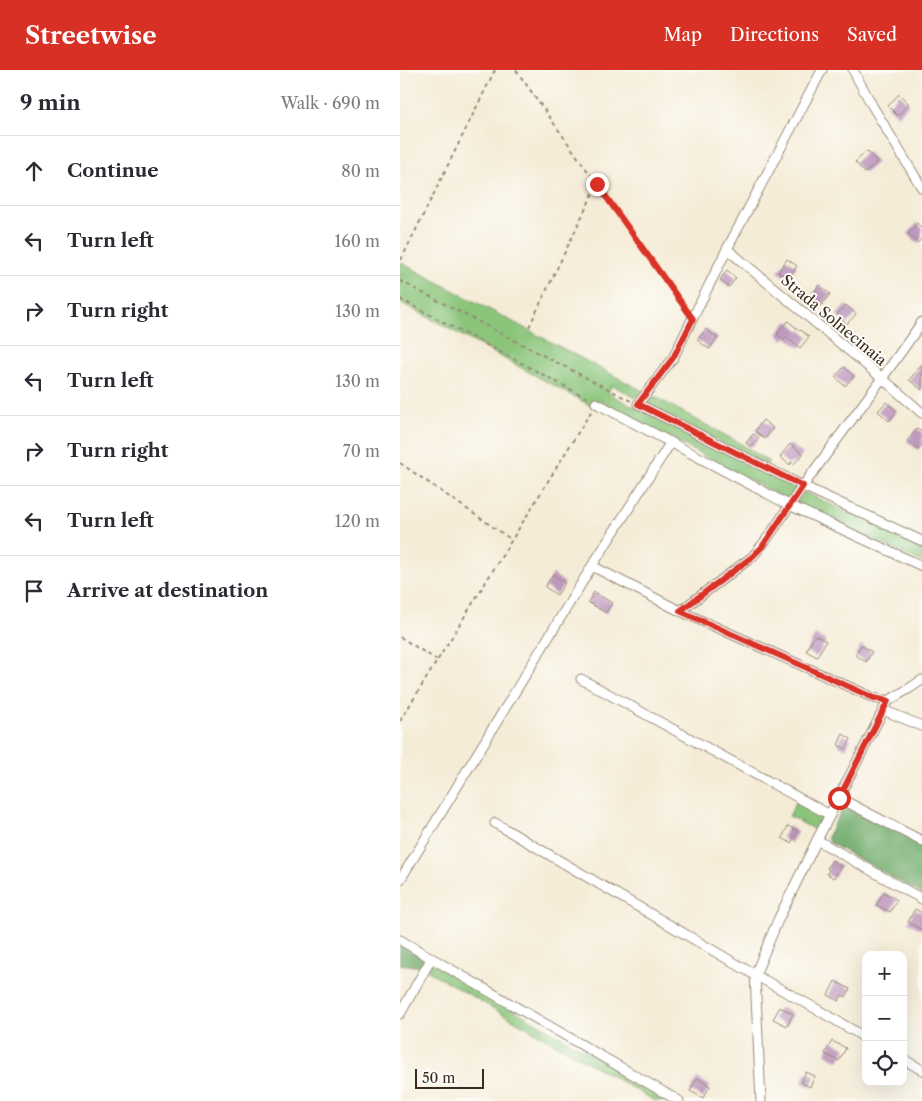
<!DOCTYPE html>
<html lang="en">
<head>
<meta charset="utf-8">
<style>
	:root { --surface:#fff; --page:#f7f7f7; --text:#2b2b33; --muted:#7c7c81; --line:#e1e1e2; --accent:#d93025 }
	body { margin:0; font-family:"Libre Caslon Text",serif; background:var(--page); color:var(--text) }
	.controls { position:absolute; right:15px; bottom:15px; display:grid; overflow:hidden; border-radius:10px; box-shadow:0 5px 20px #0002 }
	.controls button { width:45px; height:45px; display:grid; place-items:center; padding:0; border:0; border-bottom:1px solid var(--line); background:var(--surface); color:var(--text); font:25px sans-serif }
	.scale { position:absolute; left:15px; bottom:12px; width:69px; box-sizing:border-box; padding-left:5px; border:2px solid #3b2a1e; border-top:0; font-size:14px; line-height:18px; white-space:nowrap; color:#3b2a1e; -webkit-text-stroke:4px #fdfcf7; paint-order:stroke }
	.stop { position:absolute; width:15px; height:15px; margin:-11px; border:4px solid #d93025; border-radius:50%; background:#fff }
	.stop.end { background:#d93025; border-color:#fff; box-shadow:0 1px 5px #0008 }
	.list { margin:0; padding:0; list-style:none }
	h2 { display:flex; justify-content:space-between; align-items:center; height:65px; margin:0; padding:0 20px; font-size:21px }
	h2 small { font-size:16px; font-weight:400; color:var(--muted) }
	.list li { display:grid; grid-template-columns:32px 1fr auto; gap:15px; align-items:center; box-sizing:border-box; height:70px; padding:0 20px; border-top:1px solid var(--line) }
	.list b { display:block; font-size:19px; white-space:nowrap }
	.list em { font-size:16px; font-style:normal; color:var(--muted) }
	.icon { flex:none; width:28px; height:28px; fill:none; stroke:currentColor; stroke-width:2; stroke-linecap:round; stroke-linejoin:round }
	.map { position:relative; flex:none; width:522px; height:1031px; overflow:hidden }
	header { display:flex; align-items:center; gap:30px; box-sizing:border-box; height:70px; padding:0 25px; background:var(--accent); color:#fff }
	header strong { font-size:24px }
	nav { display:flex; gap:28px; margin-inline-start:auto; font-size:18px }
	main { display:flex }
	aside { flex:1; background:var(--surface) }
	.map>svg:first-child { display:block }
	.green { fill:#8ac57a; stroke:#62784c }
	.forest { fill:#6faa6a; stroke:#556a44 }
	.building { fill:#be98be }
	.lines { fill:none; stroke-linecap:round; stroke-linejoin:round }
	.minor-casing { stroke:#988b7a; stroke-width:11 }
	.path { stroke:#988b7a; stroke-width:2; stroke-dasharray:4 4; stroke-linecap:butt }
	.minor { stroke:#fff; stroke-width:9 }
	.route { stroke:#d93025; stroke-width:6 }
	.labels { text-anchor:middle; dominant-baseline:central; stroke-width:4; stroke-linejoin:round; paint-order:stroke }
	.street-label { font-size:15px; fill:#3b2a1e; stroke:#fdfcf7 }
</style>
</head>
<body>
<header>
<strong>Streetwise</strong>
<nav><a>Map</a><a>Directions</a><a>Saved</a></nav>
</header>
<main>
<aside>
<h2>9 min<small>Walk · 690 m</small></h2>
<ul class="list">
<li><svg class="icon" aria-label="ahead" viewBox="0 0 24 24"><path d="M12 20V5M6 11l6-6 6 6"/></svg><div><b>Continue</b></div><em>80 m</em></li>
<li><svg class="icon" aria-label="left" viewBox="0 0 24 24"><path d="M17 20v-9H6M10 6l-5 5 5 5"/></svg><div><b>Turn left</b></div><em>160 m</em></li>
<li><svg class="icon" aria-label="right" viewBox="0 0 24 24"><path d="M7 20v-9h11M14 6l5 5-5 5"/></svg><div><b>Turn right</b></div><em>130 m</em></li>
<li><svg class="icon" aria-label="left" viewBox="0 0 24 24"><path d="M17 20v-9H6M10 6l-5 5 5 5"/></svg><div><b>Turn left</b></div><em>130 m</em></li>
<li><svg class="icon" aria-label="right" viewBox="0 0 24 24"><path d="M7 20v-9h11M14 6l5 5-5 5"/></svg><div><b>Turn right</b></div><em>70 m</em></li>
<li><svg class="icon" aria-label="left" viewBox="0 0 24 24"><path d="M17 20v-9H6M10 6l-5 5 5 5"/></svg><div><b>Turn left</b></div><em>120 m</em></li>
<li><svg class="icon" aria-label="arrive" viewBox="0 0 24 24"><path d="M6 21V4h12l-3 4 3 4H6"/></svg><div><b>Arrive at destination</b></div></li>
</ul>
</aside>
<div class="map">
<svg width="522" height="1031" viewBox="0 0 522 1031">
	<rect width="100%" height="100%" fill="#fdfcf7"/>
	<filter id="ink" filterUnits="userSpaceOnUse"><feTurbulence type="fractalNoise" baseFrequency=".02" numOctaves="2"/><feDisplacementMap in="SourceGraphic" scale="10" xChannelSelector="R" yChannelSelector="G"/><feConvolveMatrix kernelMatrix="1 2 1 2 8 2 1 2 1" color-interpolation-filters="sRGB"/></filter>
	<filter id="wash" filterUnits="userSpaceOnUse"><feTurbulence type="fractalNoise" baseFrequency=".0096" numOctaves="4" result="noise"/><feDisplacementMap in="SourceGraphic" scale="20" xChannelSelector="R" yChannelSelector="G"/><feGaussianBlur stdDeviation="1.12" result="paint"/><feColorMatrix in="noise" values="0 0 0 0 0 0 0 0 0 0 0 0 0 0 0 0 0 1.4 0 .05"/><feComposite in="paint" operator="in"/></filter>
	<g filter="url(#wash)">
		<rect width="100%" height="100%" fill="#f5ecd7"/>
		<g class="green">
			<path d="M 0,192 L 243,321 L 236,328 L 212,315 L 208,323 L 236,338 L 397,417 L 388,430 L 202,332 L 197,339 L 0,232 Z"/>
			<path d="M 250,324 L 343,375 L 369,392 L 366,395 L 242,333 Z"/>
			<path d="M 404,422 L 522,476 L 522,492 L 395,434 Z"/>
			<path d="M 396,732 L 425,748 L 417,761 L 389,746 Z"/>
			<path d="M 32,893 L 273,1031 L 255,1031 L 28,901 Z"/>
		</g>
		<g class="forest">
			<path d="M 444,736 L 450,736 L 522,775 L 522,824 L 430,773 L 427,767 Z"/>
			<path d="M 0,875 L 25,890 L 21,897 L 0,894 Z"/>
		</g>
		<g id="blocks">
			<g class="building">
				<path d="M 499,24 L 509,34 L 498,46 L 488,36 Z"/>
				<path d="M 467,81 L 477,92 L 465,103 L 455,92 Z"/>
				<path d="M 517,153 L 522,158 L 522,168 L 518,173 L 508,164 Z"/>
				<path d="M 387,189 L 397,196 L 388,209 L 378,202 Z"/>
				<path d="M 327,200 L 336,208 L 329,217 L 320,210 Z"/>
				<path d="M 419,215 L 430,224 L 421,236 L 410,228 Z"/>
				<path d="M 446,235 L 456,244 L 447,254 L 437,245 Z"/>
				<path d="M 388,251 L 400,261 L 401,260 L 409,267 L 400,278 L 386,267 L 384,270 L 377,264 Z"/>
				<path d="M 306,259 L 318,268 L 309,279 L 297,270 Z"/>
				<path d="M 522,294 L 522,320 L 509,310 Z"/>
				<path d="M 444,297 L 454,306 L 445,316 L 435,307 Z"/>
				<path d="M 486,332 L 497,341 L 489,351 L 478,341 Z"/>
				<path d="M 363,350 L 373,358 L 365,369 L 355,361 Z"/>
				<path d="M 517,359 L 522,362 L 522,374 L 518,380 L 507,371 Z"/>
				<path d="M 353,364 L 359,368 L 352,377 L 346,373 Z"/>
				<path d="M 390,374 L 403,384 L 394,394 L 391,392 L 390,395 L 380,387 Z"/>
				<path d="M 153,504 L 165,513 L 157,525 L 145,517 Z"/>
				<path d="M 194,522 L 212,533 L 206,543 L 188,532 Z"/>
				<path d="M 415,565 L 426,571 L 417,587 L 406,581 Z"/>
				<path d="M 461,575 L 472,582 L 466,592 L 455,585 Z"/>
				<path d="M 443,664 L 451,669 L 446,679 L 438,675 Z"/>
				<path d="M 388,756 L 398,761 L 391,773 L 382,768 Z"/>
				<path d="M 432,790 L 441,796 L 434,808 L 427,804 L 429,799 L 427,798 Z"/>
				<path d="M 484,822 L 497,830 L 490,842 L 476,835 Z"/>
				<path d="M 515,839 L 522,843 L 522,860 L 508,852 Z"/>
				<path d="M 435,911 L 450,919 L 446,927 L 442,925 L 439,931 L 428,925 Z"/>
				<path d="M 380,937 L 393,944 L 387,956 L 373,949 Z"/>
				<path d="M 432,971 L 446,978 L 439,991 L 425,984 Z"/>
				<path d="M 406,1002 L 415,1006 L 410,1017 L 401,1012 Z"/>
				<path d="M 297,1008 L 310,1016 L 303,1028 L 290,1021 Z"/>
			</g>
		</g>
	</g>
	<g filter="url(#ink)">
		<use href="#blocks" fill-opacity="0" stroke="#988b7a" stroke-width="1"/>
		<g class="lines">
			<defs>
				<g id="minor">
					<path d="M 422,0 L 327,179 L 273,288 L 238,334 L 403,416 L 522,471"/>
					<path d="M 453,0 L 473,37 L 522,118"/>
					<path d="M 327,179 L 483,309 L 522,343"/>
					<path d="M 196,333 L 389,435 L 522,496"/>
					<path d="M 192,496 L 280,541 L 474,628 L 488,631 L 510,618 L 522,610"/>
					<path d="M 280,541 L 352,487 C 372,466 386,439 403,416 C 443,361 484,307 522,252"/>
					<path d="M 181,609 L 430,745"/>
					<path d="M 483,640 L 522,656"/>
					<path d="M 439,728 L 522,771"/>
					<path d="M 95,753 L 355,905 L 413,937 L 466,968"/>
					<path d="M 417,770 L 522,829"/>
					<path d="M 0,810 L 192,496 L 271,372"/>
					<path d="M 0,870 L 279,1031"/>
					<path d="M 0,944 L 31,889"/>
					<path d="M 503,989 L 522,1000"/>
					<path d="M 361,1031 L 355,905 L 378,850 L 417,770 L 488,631"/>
				</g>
			</defs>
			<use href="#minor" class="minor-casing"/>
			<g class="path">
				<path d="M 116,0 L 287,241"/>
				<path d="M 1,190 L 95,0"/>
				<path d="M 0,211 L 231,331"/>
				<path d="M 0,229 L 189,329"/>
				<path d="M 129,257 L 197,115"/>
				<path d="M 0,393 L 112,470"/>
				<path d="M 0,567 L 37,590"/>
				<path d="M 0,651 L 192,340"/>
			</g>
			<use href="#minor" class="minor"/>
		</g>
	</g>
	<g class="lines" filter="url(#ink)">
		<path class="route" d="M 197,114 L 293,249 L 273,288 L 238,334 L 403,416 L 362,477 L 352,487 L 280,541 L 474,628 L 488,631 L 439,728"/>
	</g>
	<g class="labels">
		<g class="street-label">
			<text transform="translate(434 250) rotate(40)">Strada Solnecinaia</text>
		</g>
	</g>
</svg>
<div class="controls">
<button>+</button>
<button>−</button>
<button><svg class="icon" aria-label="locate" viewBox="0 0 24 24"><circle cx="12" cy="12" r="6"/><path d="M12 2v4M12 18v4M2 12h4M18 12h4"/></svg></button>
</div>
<div class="scale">50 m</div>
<div class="stop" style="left:439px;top:728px"></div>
<div class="stop end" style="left:197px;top:114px"></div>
</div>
</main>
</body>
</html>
